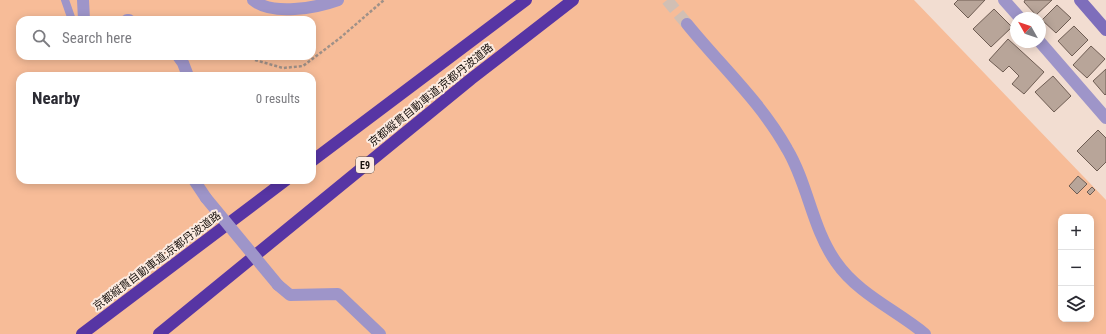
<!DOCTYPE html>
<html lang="en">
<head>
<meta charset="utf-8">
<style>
	:root { --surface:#fff; --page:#f7f7f7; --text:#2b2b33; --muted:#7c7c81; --line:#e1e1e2 }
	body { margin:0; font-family:"Roboto Condensed","Noto Sans JP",sans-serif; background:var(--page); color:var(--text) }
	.controls { position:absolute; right:12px; bottom:12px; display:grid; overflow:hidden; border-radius:8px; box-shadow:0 2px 10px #0003 }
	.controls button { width:36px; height:36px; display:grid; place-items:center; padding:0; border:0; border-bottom:1px solid var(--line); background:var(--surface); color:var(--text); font:20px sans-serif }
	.compass { position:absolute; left:1010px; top:12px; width:36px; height:36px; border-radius:50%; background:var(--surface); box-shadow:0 2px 10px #0003; rotate:310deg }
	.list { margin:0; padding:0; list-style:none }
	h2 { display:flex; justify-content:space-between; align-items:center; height:52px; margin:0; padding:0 16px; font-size:17px }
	h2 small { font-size:13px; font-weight:400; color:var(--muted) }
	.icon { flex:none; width:22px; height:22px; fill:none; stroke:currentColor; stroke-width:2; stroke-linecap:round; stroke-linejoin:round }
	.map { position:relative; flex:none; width:1106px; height:334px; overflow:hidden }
	.search { position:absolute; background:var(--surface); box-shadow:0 2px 10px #0003; left:16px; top:16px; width:300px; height:44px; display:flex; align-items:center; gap:10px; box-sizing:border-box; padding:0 14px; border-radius:12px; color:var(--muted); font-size:15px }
	.panel { position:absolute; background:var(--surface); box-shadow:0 2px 10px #0003; left:16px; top:72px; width:300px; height:112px; border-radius:12px }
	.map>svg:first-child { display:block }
	.green { fill:#f7bc98; fill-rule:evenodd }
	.building { fill:#b8a599; stroke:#6f5d53 }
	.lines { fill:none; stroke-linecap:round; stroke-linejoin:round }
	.street-tunnel { stroke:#d1bfb4; stroke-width:12; stroke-dasharray:12 6; stroke-linecap:butt }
	.path { stroke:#a09188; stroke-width:2.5; stroke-dasharray:3 2; stroke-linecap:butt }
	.lane { stroke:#9e95c9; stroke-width:8 }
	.street { stroke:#9e95c9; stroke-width:12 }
	.secondary { stroke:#7e6ebb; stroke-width:12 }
	.highway { stroke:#5735a4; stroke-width:12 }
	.street-bridge { stroke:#9e95c9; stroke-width:12 }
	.labels { text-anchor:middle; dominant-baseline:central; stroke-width:4; stroke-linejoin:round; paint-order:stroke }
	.shield { fill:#fcebe1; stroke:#5d534d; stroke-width:1 }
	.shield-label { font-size:10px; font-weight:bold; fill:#19120e }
	.street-label { font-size:11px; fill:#19120e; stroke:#fcebe1 }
</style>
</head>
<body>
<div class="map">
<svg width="1106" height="334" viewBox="0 0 1106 334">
	<rect width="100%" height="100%" fill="#f2ddd1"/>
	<path class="green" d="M 0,0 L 914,0 L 1106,200 L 1106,334 L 0,334 ZM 20,20 L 312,20 L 312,56 L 20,56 ZM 20,76 L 312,76 L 312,180 L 20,180 ZM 1061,217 L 1091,217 L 1091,319 L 1061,319 Z"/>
	<g class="building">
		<path d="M 958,0 L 985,0 L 968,18 L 954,4 Z"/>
		<path d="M 1025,0 L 1052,0 L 1036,15 L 1024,2 Z"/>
		<path d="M 1057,5 L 1071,18 L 1056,33 L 1042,20 Z"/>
		<path d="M 994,9 L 1012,27 L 991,47 L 973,29 Z"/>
		<path d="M 1074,26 L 1088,40 L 1072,56 L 1058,41 Z"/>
		<path d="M 1008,39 L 1044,72 L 1024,94 L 1012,84 L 1019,76 L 1009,66 L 1003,72 L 989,60 Z"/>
		<path d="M 1091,46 L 1105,59 L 1087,78 L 1073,65 Z"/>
		<path d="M 1106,69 L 1106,94 L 1105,95 L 1093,81 Z"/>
		<path d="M 1053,76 L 1071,96 L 1054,112 L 1035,92 Z"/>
		<path d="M 1098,130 L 1106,138 L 1106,162 L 1097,171 L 1077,151 Z"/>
		<path d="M 1078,176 L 1087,184 L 1077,194 L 1069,186 Z"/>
		<path d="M 1092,187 L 1095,190 L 1090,195 L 1087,192 Z"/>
	</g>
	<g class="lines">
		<path class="street-tunnel" d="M 667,0 L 687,24"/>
		<path class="path" d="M 255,60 L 283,68 L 303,66 L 340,38 L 384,0"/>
		<path class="lane" d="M 65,0 L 72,20"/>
		<g class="street">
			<path d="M 83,0 L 84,20"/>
			<path d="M 253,0 C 272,16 316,8 338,0"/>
			<path d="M 1004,0 L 1020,18"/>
			<path d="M 127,20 L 129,20"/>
			<path d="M 687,24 C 720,65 761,102 787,149 C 808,184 812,228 836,262 C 858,294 896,310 925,334"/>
			<path d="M 1040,42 L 1106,118"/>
			<path d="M 178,56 L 183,63 L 188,76"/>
			<path d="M 194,180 L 206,198"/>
			<path d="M 278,285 L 290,295 L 338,294 L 380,334"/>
		</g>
		<path class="secondary" d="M 1080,0 L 1106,30"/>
		<g class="highway">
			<path d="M 312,161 L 526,0"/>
			<path d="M 82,334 L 286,180"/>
			<path d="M 159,334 L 471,79 L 573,0"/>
		</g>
		<path class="street-bridge" d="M 206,198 L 278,285"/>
	</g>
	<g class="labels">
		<rect class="shield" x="356" y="157" width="18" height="16" rx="3"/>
		<g class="shield-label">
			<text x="365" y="165">E9</text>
		</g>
		<g class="street-label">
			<text transform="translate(431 95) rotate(-39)">京都縦貫自動車道;京都丹波道路</text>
			<text transform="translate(157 261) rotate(-37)">京都縦貫自動車道;京都丹波道路</text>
		</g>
	</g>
</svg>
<div class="controls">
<button>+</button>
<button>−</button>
<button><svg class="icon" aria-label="layers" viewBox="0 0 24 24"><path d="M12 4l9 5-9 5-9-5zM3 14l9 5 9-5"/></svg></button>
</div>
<svg class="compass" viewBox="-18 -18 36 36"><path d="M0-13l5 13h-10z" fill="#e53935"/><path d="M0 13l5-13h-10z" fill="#7c7c81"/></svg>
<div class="search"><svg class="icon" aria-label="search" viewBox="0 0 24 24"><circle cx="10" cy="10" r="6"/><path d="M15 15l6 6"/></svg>Search here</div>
<section class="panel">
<h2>Nearby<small>0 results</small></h2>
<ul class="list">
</ul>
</section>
</div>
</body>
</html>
